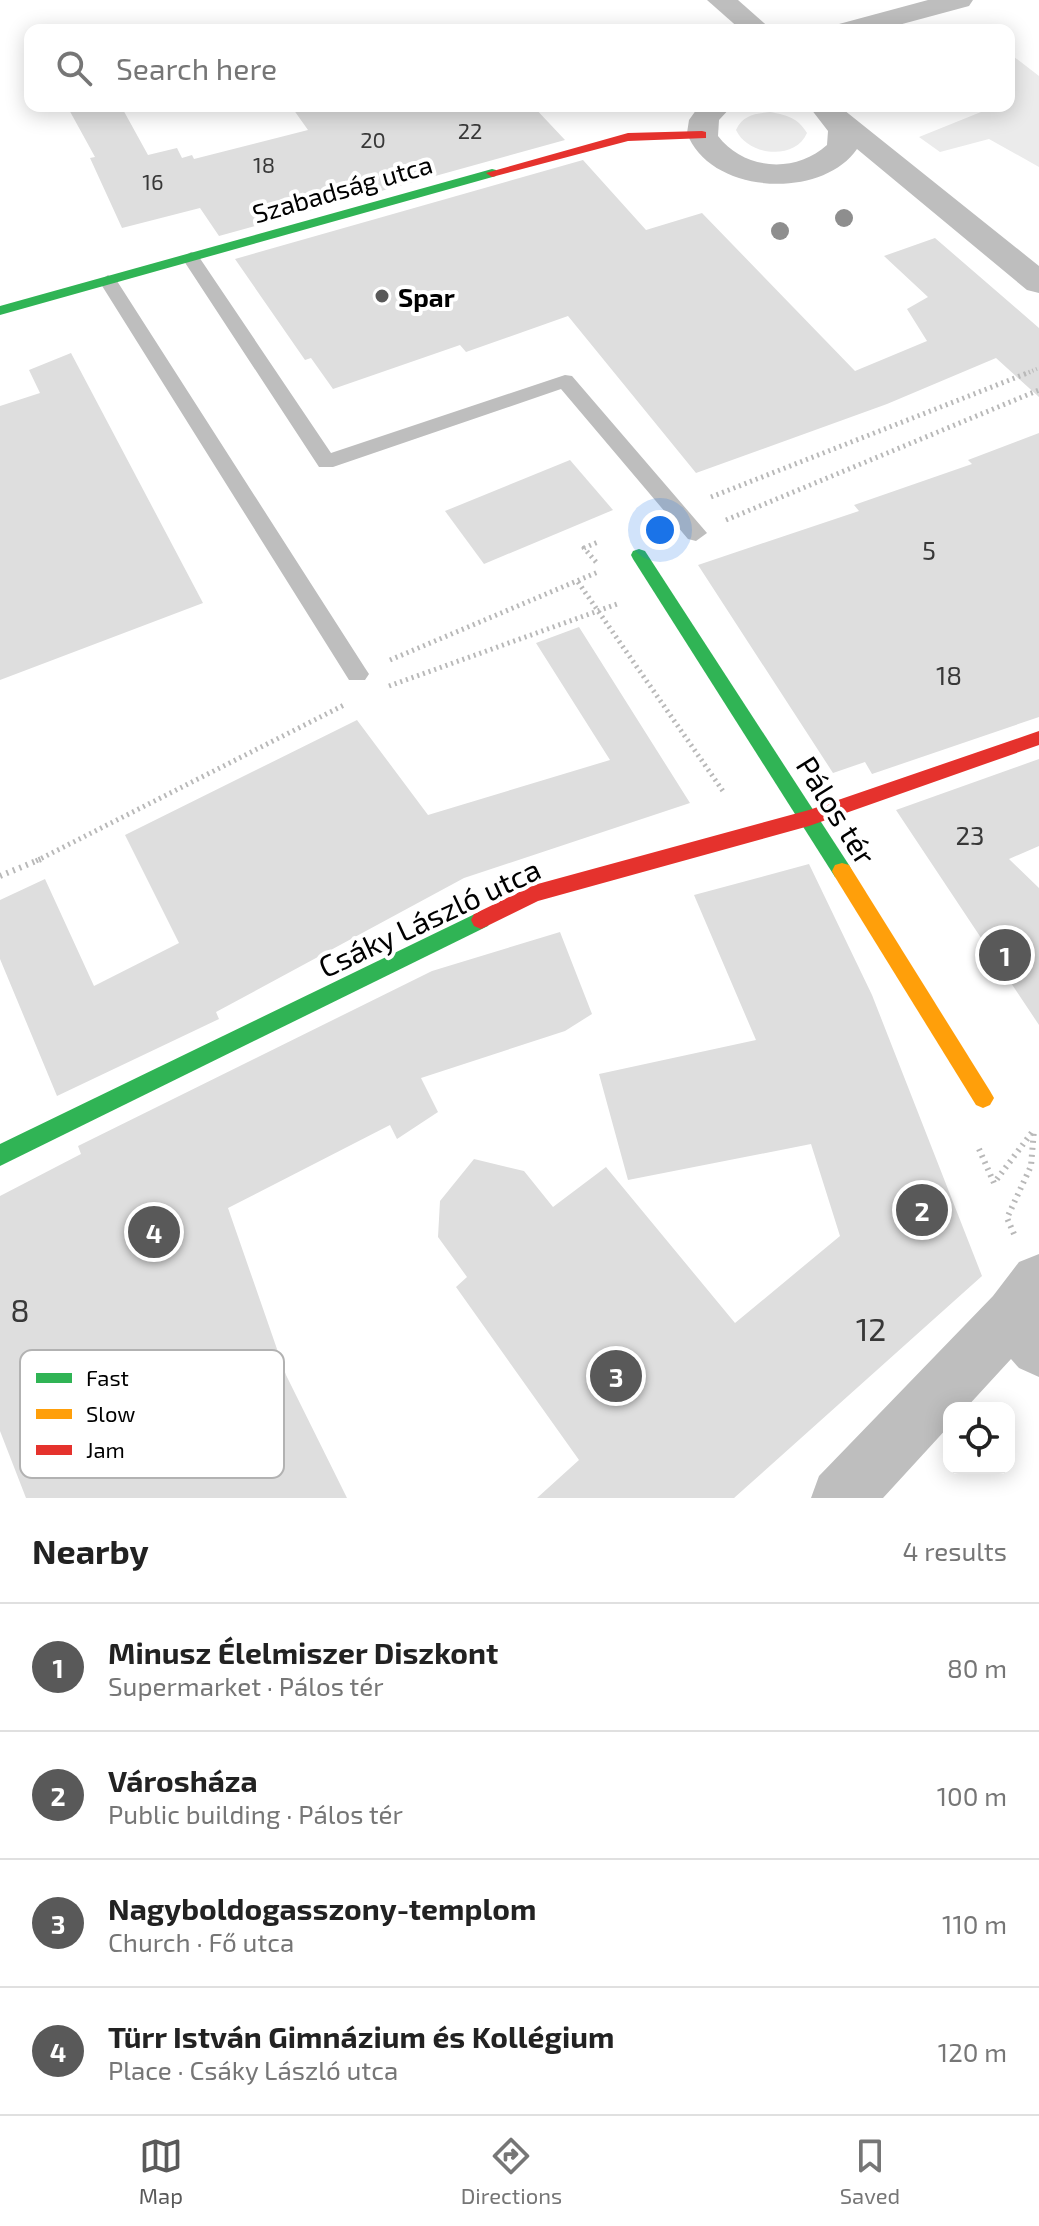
<!DOCTYPE html>
<html lang="en">
<head>
<meta charset="utf-8">
<style>
	:root { --surface:#fff; --page:#f2f2f2; --text:#222; --muted:#767676; --line:#e0e0e0; --accent:#595959 }
	body { margin:0; font-family:"Exo 2",sans-serif; background:var(--page); color:var(--text) }
	.controls { position:absolute; right:24px; bottom:24px; display:grid; overflow:hidden; border-radius:16px; box-shadow:0 4px 20px #0003 }
	.controls button { width:72px; height:72px; display:grid; place-items:center; padding:0; border:0; border-bottom:2px solid var(--line); background:var(--surface); color:var(--text); font:40px sans-serif }
	.you { position:absolute; left:660px; top:530px; width:28px; height:28px; margin:-20px; border:6px solid #fff; border-radius:50%; background:#1a73e8; box-shadow:0 0 0 12px #1a73e833 }
	.badge { display:grid; place-items:center; width:52px; height:52px; border-radius:50%; background:var(--accent); color:#fff; font-size:26px; font-weight:700 }
	.pin { position:absolute; translate:-50% -50%; border:4px solid #fff; box-shadow:0 2px 8px #0006 }
	.list { margin:0; padding:0; list-style:none }
	h2 { display:flex; justify-content:space-between; align-items:center; height:104px; margin:0; padding:0 32px; font-size:34px }
	h2 small { font-size:26px; font-weight:400; color:var(--muted) }
	.list li { display:grid; grid-template-columns:52px 1fr auto; gap:24px; align-items:center; box-sizing:border-box; height:128px; padding:0 32px; border-top:2px solid var(--line) }
	.list b { display:block; font-size:30px; white-space:nowrap }
	.list p { margin:0; font-size:26px; white-space:nowrap; color:var(--muted) }
	.list em { font-size:26px; font-style:normal; color:var(--muted) }
	.icon { flex:none; width:44px; height:44px; fill:none; stroke:currentColor; stroke-width:2; stroke-linecap:round; stroke-linejoin:round }
	.map { position:relative; flex:none; width:1039px; height:1498px; overflow:hidden }
	.search { position:absolute; background:var(--surface); box-shadow:0 4px 20px #0003; left:24px; right:24px; top:24px; height:88px; display:flex; align-items:center; gap:20px; box-sizing:border-box; padding:0 28px; border-radius:16px; color:var(--muted); font-size:30px }
	.sheet { height:616px; background:var(--surface) }
	nav { display:flex; justify-content:space-around; align-items:center; box-sizing:border-box; height:112px; border-top:2px solid var(--line); background:var(--surface); font-size:22px; color:var(--muted) }
	nav a { display:grid; justify-items:center; gap:4px }
	nav .on { color:var(--accent) }
	.map>svg:first-child { display:block }
	.green { fill:#ebebeb }
	.building { fill:#dedede }
	.lines { fill:none; stroke-linecap:round; stroke-linejoin:round }
	.path-far2 { stroke:#b9b9b9; stroke-width:4; stroke-dasharray:1 3; stroke-linecap:butt }
	.path-far1 { stroke:#b9b9b9; stroke-width:5; stroke-dasharray:2 4; stroke-linecap:butt }
	.path { stroke:#b9b9b9; stroke-width:6; stroke-dasharray:2 5; stroke-linecap:butt }
	.lane { fill:#bebebe; fill-rule:evenodd }
	.street { fill:#bebebe; fill-rule:evenodd }
	.fast { fill:#30b455; fill-rule:evenodd }
	.slow { fill:#ff9f0a; fill-rule:evenodd }
	.jam { fill:#e5322d; fill-rule:evenodd }
	.tree { fill:#8e8e8e }
	.poi-dot { fill:#595959; stroke:#fff; stroke-width:3 }
	.labels { text-anchor:middle; dominant-baseline:central; stroke-width:8; stroke-linejoin:round; paint-order:stroke }
	.far-number-label { font-size:22px; fill:#383838 }
	.far-street-label { font-size:26px; fill:#000; stroke:#fff }
	.far-poi-label { font-size:26px; font-weight:bold; fill:#000; stroke:#fff; text-anchor:start }
	.number-label { font-size:26px; fill:#383838 }
	.street-label { font-size:30px; fill:#000; stroke:#fff }
	.near-number-label { font-size:32px; fill:#383838 }
	.key { fill:#fff; stroke:#b2b2b2; stroke-width:2 }
	.key-label { font-size:22px; fill:#000 }
</style>
</head>
<body>
<div class="map">
<svg width="1039" height="1498" viewBox="0 0 1039 1498">
	<rect width="100%" height="100%" fill="#fff"/>
	<g class="green">
		<path d="M 1009,53 L 1039,76 L 1039,167 L 989,139 L 940,152 L 919,137 L 981,112 L 974,106 L 1009,106 Z"/>
		<path d="M 770,112 C 787,115 798,118 807,133 C 795,161 748,156 736,130 C 743,115 754,114 770,112 Z"/>
	</g>
	<g class="building">
		<path d="M 67,106 L 121,106 L 148,155 L 177,148 L 182,158 L 192,155 L 194,159 L 308,130 L 291,106 L 533,106 L 565,140 L 219,236 L 200,208 L 122,228 L 90,158 L 95,157 Z"/>
		<path d="M 583,160 L 646,230 L 702,213 L 855,371 L 927,341 L 907,309 L 928,297 L 884,256 L 935,238 L 1039,328 L 1039,397 L 996,358 L 887,404 L 696,473 L 568,316 L 466,352 L 460,345 L 333,389 L 311,358 L 305,360 L 235,259 Z"/>
		<path d="M 71,353 L 203,603 L 0,680 L 0,406 L 40,393 L 29,370 Z"/>
		<path d="M 1039,433 L 1039,717 L 872,774 L 865,762 L 833,773 L 698,565 L 859,511 L 854,505 L 972,464 L 968,460 Z"/>
		<path d="M 570,460 L 613,510 L 484,564 L 445,511 Z"/>
		<path d="M 579,627 L 690,803 L 464,878 L 216,1012 L 219,1019 L 57,1096 L 0,959 L 0,900 L 45,879 L 94,986 L 179,943 L 125,835 L 357,720 L 428,815 L 610,760 L 536,643 Z"/>
		<path d="M 1039,759 L 1039,846 L 1009,859 L 1039,888 L 1039,1025 L 896,810 Z"/>
		<path d="M 809,864 L 872,995 L 982,1276 L 734,1498 L 537,1498 L 579,1460 L 456,1287 L 467,1277 L 438,1237 L 440,1201 L 474,1159 L 524,1171 L 553,1207 L 606,1167 L 735,1323 L 840,1236 L 811,1144 L 628,1180 L 599,1074 L 756,1040 L 694,895 Z"/>
		<path d="M 560,932 L 592,1014 L 565,1031 L 421,1078 L 438,1112 L 397,1139 L 390,1125 L 228,1208 L 286,1375 L 347,1498 L 26,1498 L 0,1431 L 0,1196 L 81,1154 L 78,1146 L 432,971 Z"/>
	</g>
	<g class="lines">
		<path class="path-far2" d="M 1025,374 L 1039,368"/>
		<g class="path-far1">
			<path d="M 711,497 L 1030,372"/>
			<path d="M 726,520 L 1039,390"/>
			<path d="M 596,562 L 584,548 L 598,542"/>
			<path d="M 578,582 L 725,794"/>
			<path d="M 390,660 L 598,572"/>
			<path d="M 389,686 L 620,603"/>
			<path d="M 36,861 L 346,704"/>
		</g>
		<g class="path">
			<path d="M 0,876 L 41,859"/>
			<path d="M 979,1149 L 994,1183 L 1033,1131"/>
			<path d="M 1014,1234 L 1007,1218 L 1031,1166 L 1034,1130"/>
		</g>
		<g class="lane">
			<path d="M 191,252 L 197,254 L 331,453 L 565,375 L 572,376 L 707,533 L 696,541 L 688,539 L 561,389 L 333,467 L 319,467 L 182,258 Z"/>
			<path d="M 108,275 L 117,281 L 365,668 L 369,674 L 365,680 L 349,680 L 99,281 Z"/>
		</g>
		<g class="street">
			<path d="M 707,0 L 738,0 L 772,30 L 741,30 Z"/>
			<path d="M 928,0 L 973,0 L 969,6 L 880,30 L 835,30 L 839,24 Z"/>
			<path d="M 699,106 L 732,106 L 719,120 L 718,136 C 744,170 795,174 827,145 L 828,131 L 811,109 L 839,106 L 1039,266 L 1039,293 L 1027,290 L 857,149 C 821,201 709,194 687,133 L 689,120 Z"/>
			<path d="M 1039,1254 L 1039,1377 L 1019,1368 L 1011,1359 L 966,1408 L 949,1408 L 949,1426 L 883,1498 L 811,1498 L 819,1476 L 993,1296 L 1019,1262 Z"/>
		</g>
		<g class="fast">
			<path d="M 492,169 L 496,170 L 496,176 L 0,315 L 0,306 Z"/>
			<path d="M 639,549 L 645,551 L 849,865 L 852,871 L 849,877 L 842,879 L 835,877 L 633,559 L 631,555 L 633,551 Z"/>
			<path d="M 481,911 L 488,914 L 491,920 L 488,926 L 0,1166 L 0,1144 Z"/>
		</g>
		<path class="slow" d="M 842,863 L 849,865 L 990,1091 L 994,1098 L 990,1105 L 983,1108 L 976,1105 L 835,877 L 832,871 L 835,865 Z"/>
		<g class="jam">
			<path d="M 702,131 L 706,132 L 706,138 L 628,141 L 492,177 L 486,173 L 628,133 Z"/>
			<path d="M 1039,731 L 1039,745 L 809,826 L 538,901 L 481,929 L 474,926 L 471,920 L 474,914 L 534,885 L 809,810 Z"/>
		</g>
	</g>
	<g class="tree">
		<circle cx="844" cy="218" r="9"/>
		<circle cx="780" cy="231" r="9"/>
	</g>
	<circle class="poi-dot" cx="382" cy="296" r="8"/>
	<g class="labels">
		<g class="far-number-label">
			<text x="470" y="130">22</text>
			<text x="373" y="139">20</text>
			<text x="264" y="164">18</text>
			<text x="153" y="181">16</text>
		</g>
		<g class="far-street-label">
			<text transform="translate(342 188) rotate(-16)">Szabadság utca</text>
		</g>
		<g class="far-poi-label">
			<text x="398" y="296">Spar</text>
		</g>
		<g class="number-label">
			<text x="929" y="549">5</text>
			<text x="949" y="674">18</text>
			<text x="970" y="834">23</text>
		</g>
		<g class="street-label">
			<text transform="translate(837 810) rotate(58)">Pálos tér</text>
			<text transform="translate(429 917) rotate(-25)">Csáky László utca</text>
		</g>
		<g class="near-number-label">
			<text x="20" y="1309">8</text>
			<text x="871" y="1328">12</text>
		</g>
	</g>
	<rect x="20" y="1350" width="264" height="128" rx="12" class="key"/>
	<rect x="36" y="1373" width="36" height="10" fill="#30b455"/>
	<rect x="36" y="1409" width="36" height="10" fill="#ff9f0a"/>
	<rect x="36" y="1445" width="36" height="10" fill="#e5322d"/>
	<g class="key-label">
		<text x="86" y="1386">Fast</text>
		<text x="86" y="1422">Slow</text>
		<text x="86" y="1458">Jam</text>
	</g>
</svg>
<div class="controls">
<button><svg class="icon" aria-label="locate" viewBox="0 0 24 24"><circle cx="12" cy="12" r="6"/><path d="M12 2v4M12 18v4M2 12h4M18 12h4"/></svg></button>
</div>
<div class="you"></div>
<div class="pin badge" style="left:1005px;top:955px">1</div>
<div class="pin badge" style="left:922px;top:1210px">2</div>
<div class="pin badge" style="left:616px;top:1376px">3</div>
<div class="pin badge" style="left:154px;top:1232px">4</div>
<div class="search"><svg class="icon" aria-label="search" viewBox="0 0 24 24"><circle cx="10" cy="10" r="6"/><path d="M15 15l6 6"/></svg>Search here</div>
</div>
<section class="sheet">
<h2>Nearby<small>4 results</small></h2>
<ul class="list">
<li><span class="badge">1</span><div><b>Minusz Élelmiszer Diszkont</b><p>Supermarket · Pálos tér</p></div><em>80 m</em></li>
<li><span class="badge">2</span><div><b>Városháza</b><p>Public building · Pálos tér</p></div><em>100 m</em></li>
<li><span class="badge">3</span><div><b>Nagyboldogasszony-templom</b><p>Church · Fő utca</p></div><em>110 m</em></li>
<li><span class="badge">4</span><div><b>Türr István Gimnázium és Kollégium</b><p>Place · Csáky László utca</p></div><em>120 m</em></li>
</ul>
</section>
<nav>
<a class="on"><svg class="icon" aria-label="map" viewBox="0 0 24 24"><path d="M3 6l6-2 6 2 6-2v14l-6 2-6-2-6 2zM9 4v14M15 6v14"/></svg>Map</a>
<a><svg class="icon" aria-label="directions" viewBox="0 0 24 24"><path d="M12 3l9 9-9 9-9-9zM9 14v-3h6M13 9l2 2-2 2"/></svg>Directions</a>
<a><svg class="icon" aria-label="saved" viewBox="0 0 24 24"><path d="M7 4h10v16l-5-4-5 4z"/></svg>Saved</a>
</nav>
</body>
</html>
